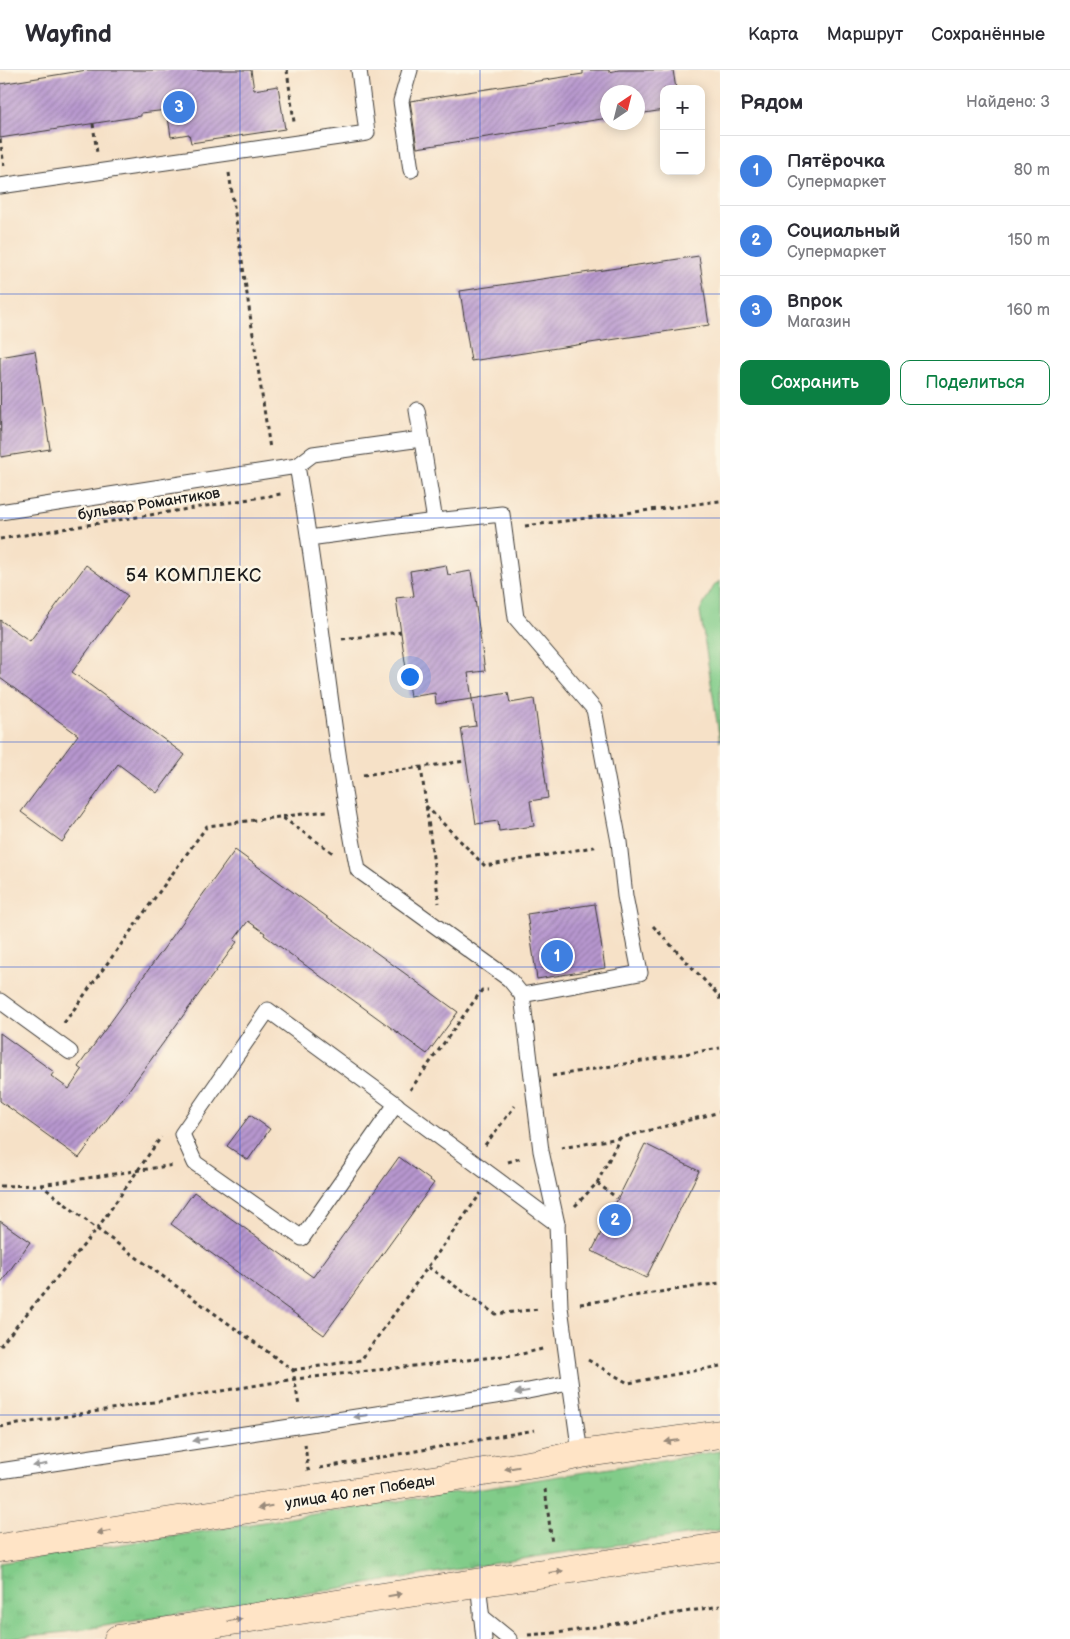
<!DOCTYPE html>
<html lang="ru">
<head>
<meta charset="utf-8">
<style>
	:root { --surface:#fff; --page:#f7f7f7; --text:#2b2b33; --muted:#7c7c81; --line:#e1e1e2; --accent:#0b8043 }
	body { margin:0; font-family:"Balsamiq Sans",sans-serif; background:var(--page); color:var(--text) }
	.controls { position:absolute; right:15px; top:15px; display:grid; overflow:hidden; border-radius:10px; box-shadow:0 2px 12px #0003 }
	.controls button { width:45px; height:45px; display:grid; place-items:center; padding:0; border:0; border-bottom:1px solid var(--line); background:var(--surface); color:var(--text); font:25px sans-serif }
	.compass { position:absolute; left:600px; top:15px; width:45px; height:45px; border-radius:50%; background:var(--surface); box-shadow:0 2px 12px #0003; rotate:35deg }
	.you { position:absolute; left:409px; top:606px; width:18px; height:18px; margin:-12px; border:4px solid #fff; border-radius:50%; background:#1a73e8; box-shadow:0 0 0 8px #1a73e833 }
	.badge { display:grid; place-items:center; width:32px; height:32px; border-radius:50%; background:var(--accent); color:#fff; font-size:16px; font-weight:700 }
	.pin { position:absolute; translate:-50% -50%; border:2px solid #fff; box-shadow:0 1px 5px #0006 }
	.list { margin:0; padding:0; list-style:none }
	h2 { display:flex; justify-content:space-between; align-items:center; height:65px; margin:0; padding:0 20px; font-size:21px }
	h2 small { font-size:16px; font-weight:400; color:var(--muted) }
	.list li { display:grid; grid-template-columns:32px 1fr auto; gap:15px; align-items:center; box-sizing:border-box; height:70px; padding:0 20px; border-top:1px solid var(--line) }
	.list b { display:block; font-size:19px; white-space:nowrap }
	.list p { margin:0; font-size:16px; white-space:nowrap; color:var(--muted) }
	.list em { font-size:16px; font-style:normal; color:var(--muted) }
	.actions { display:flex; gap:10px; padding:15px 20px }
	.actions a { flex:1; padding:11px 0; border:1px solid var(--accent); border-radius:10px; text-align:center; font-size:18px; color:var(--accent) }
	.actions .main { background:var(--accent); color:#fff }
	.map { position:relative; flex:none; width:720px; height:1569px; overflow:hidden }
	header { display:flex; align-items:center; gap:30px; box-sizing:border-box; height:70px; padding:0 25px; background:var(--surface); border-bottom:1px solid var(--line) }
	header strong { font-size:24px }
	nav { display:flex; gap:28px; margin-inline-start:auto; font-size:18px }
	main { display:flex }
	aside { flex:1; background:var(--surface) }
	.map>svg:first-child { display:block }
	.grass { fill:url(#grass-tufts); stroke:#4e7452 }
	.pitch { fill:#81cc89; stroke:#4e7452 }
	.building { fill:url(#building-hatch) }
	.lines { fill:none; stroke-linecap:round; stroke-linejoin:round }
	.lane-casing { stroke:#3d3a36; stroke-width:17 }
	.secondary-casing { stroke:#3d3a36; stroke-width:29 }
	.path { stroke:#3d3a36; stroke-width:3; stroke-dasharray:4 4; stroke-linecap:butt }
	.lane { stroke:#fff; stroke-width:15 }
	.secondary { stroke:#ffe4c6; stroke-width:28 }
	.oneway { fill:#999 }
	.oneway2 { fill:#998a7a }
	.grid { fill:none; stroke:#1d4ed8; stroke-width:1; stroke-opacity:0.55 }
	.labels { text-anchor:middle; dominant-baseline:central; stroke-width:5; stroke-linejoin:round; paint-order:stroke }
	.street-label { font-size:15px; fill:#1c1c1c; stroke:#fcf5e5 }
	.quarter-label { font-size:18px; letter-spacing:1px; fill:#1c1c1c; stroke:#fcf5e5 }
</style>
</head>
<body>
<header>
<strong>Wayfind</strong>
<nav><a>Карта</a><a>Маршрут</a><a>Сохранённые</a></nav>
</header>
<main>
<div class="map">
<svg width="720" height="1569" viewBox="0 0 720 1569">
	<defs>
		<pattern id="grass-tufts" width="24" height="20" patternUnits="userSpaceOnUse" patternTransform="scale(1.25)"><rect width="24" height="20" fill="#81cc89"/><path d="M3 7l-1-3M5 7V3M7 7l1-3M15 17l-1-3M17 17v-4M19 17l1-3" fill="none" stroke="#6faf76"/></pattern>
		<pattern id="building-hatch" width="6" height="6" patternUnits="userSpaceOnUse" patternTransform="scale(1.25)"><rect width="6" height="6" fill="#b797cf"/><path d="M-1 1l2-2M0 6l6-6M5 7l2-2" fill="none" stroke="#947aa7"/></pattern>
	</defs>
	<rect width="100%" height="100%" fill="#fcf5e5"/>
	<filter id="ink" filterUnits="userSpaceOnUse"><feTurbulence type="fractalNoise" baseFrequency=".02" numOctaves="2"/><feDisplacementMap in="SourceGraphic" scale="10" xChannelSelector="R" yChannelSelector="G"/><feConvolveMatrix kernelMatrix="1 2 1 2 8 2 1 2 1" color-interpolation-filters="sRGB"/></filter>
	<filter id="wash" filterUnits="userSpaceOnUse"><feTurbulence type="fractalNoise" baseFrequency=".0096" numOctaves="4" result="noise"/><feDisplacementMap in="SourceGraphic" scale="20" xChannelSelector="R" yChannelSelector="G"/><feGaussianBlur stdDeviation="1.12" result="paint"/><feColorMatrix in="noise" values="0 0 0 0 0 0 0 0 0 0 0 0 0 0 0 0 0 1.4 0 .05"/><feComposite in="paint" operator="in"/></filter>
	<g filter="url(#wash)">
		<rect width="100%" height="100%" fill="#f6e1c7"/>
		<path class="grass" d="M 720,1381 L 720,1460 L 553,1484 L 66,1562 L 0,1569 L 0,1493 Z"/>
		<path class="pitch" d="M 720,510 L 720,672 L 700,541 L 714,516 Z"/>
		<g id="blocks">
			<g class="building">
				<path d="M 87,0 L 251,0 L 254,20 L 278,16 L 285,59 L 191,73 L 189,64 L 171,67 L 167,40 L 141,43 L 141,46 L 0,68 L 0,14 Z"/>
				<path d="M 583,0 L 609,0 L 609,2 L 619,0 L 673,0 L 676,19 L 664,19 L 664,40 L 638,44 L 638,22 L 608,22 L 608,48 L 417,78 L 410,31 L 583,4 Z"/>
				<path d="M 699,186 L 709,255 L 471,291 L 460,221 Z"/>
				<path d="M 35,281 L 50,379 L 1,387 L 0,287 Z"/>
				<path d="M 86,495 L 128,526 L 72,602 L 185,685 L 157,723 L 118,694 L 62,772 L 21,742 L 78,665 L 0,608 L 0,550 L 30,571 Z"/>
				<path d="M 446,495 L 448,505 L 471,501 L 485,601 L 468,603 L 472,629 L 436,634 L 435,623 L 410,627 L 396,528 L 414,526 L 410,501 Z"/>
				<path d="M 508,623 L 510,633 L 534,629 L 548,728 L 530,731 L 534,756 L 499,761 L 498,751 L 476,754 L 461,658 L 476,656 L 472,629 Z"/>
				<path d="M 235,780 L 458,942 L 427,984 L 264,865 L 265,863 L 248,851 L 234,870 L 237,872 L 79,1088 L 0,1031 L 0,963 L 54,1002 L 51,1006 L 69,1019 L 82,1000 L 78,997 Z"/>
				<path d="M 595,834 L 605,898 L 537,909 L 527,844 Z"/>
				<path d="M 250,1045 L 270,1059 L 248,1090 L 227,1076 Z"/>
				<path d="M 645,1074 L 699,1101 L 646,1208 L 592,1181 Z"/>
				<path d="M 399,1087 L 434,1113 L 324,1265 L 171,1154 L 194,1122 L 313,1207 Z"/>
				<path d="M 0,1151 L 30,1172 L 0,1214 Z"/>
			</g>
		</g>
	</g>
	<g filter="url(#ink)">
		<use href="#blocks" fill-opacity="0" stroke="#3d3a36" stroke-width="1"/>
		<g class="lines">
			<defs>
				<g id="lane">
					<path d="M 410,0 L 401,31 L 411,100"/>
					<path d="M 0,116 L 367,63 L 359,0"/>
					<path d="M 417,340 L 435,451"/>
					<path d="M 297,396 C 321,530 331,667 358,800 L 509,909 L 522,925 L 541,1081 L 557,1154 L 560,1237 L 580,1384"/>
					<path d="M 0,442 L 297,396 L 313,384 L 421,369"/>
					<path d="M 309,468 L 435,451 L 502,444 L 516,548 L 594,639 L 619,772 L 625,826 L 640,903 L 522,925"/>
					<path d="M 0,931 L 70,982"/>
					<path d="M 396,1034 L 302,1168 L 195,1093 L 182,1064 L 268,940 L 396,1034 L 399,1037 L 557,1154"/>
					<path d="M 0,1401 L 528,1321 L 569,1313"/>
					<path d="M 478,1512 L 484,1569"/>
					<path d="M 481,1546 L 509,1569"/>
				</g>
				<g id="secondary">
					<path d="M 0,1478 L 541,1393 L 580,1384 L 720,1364"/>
					<path d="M 118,1569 L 362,1530 L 720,1477"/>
				</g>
			</defs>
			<use href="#lane" class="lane-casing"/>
			<use href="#secondary" class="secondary-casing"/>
			<g class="path">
				<path d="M 287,0 L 294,52"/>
				<path d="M 93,54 L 97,83"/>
				<path d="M 0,69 L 4,96"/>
				<path d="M 229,103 L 270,379"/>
				<path d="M 525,456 L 720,431"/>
				<path d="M 0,469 L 281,424"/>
				<path d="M 342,569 L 401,562"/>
				<path d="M 421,697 L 439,833"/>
				<path d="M 363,705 L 466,691"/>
				<path d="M 426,736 L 485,796 L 599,776"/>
				<path d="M 283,748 L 333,783"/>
				<path d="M 653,856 L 719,926 L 720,930"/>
				<path d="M 64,953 L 207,756 L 327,741"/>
				<path d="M 552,1006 L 720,978"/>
				<path d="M 410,1020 L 482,920 L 488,920"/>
				<path d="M 485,1075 L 515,1036"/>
				<path d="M 561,1078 L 620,1068"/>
				<path d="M 508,1092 L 521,1088"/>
				<path d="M 597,1113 L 617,1128"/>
				<path d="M 41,1115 L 174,1095"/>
				<path d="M 0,1116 L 41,1115 L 97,1159 L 293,1300 L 299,1336"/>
				<path d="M 575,1136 L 597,1113 L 620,1068 L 720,1042"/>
				<path d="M 428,1197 L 495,1244 L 539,1239"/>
				<path d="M 580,1234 L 720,1213"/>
				<path d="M 0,1276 L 97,1159 L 161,1067"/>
				<path d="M 588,1290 L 628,1313 L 720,1296"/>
				<path d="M 293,1300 L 361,1290 L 481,1123"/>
				<path d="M 0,1357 L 295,1309 L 522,1284 L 546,1278"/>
				<path d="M 305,1374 L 308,1400 L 311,1399"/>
				<path d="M 320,1398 L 535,1360"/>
				<path d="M 545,1419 L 552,1474"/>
				<path d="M 528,1565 L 565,1562 L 720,1536"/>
			</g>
			<use href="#lane" class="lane"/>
			<use href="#secondary" class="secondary"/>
		</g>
		<defs><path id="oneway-solid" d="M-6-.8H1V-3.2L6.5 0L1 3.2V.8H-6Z" transform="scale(1.25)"/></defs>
		<g class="oneway">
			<use href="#oneway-solid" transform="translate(522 1322) rotate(171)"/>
			<use href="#oneway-solid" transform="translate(361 1346) rotate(172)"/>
			<use href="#oneway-solid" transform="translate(200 1370) rotate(171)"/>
			<use href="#oneway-solid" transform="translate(40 1395) rotate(171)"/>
		</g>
		<g class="oneway2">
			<use href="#oneway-solid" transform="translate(672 1371) rotate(172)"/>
			<use href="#oneway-solid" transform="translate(512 1398) rotate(171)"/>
			<use href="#oneway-solid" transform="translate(265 1437) rotate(171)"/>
			<use href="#oneway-solid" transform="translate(104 1462) rotate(171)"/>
			<use href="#oneway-solid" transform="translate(556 1502) rotate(-8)"/>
			<use href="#oneway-solid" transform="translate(395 1525) rotate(-9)"/>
			<use href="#oneway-solid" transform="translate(235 1550) rotate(-9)"/>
		</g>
	</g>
	<path class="grid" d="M 240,0 L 240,1569M 480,0 L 480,1569M 0,224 L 720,224M 0,448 L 720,448M 0,672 L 720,672M 0,897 L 720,897M 0,1121 L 720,1121M 0,1345 L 720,1345"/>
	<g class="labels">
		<g class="street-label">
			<text transform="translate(149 434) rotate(-9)">бульвар Романтиков</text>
			<text transform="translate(360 1422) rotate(-9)">улица 40 лет Победы</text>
		</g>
		<g class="quarter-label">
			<text x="194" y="505">54 КОМПЛЕКС</text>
		</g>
	</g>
</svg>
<div class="controls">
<button>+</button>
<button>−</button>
</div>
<svg class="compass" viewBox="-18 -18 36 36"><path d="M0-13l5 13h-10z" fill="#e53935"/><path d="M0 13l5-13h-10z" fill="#7c7c81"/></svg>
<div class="you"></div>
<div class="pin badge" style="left:557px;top:886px;background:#3f7fe0">1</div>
<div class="pin badge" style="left:615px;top:1150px;background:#3f7fe0">2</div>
<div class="pin badge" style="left:179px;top:37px;background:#3f7fe0">3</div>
</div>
<aside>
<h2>Рядом<small>Найдено: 3</small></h2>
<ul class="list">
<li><span class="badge" style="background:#3f7fe0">1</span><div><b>Пятёрочка</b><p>Супермаркет</p></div><em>80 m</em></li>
<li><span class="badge" style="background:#3f7fe0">2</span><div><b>Социальный</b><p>Супермаркет</p></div><em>150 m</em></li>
<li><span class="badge" style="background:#3f7fe0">3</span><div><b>Впрок</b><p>Магазин</p></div><em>160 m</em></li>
</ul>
<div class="actions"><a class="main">Сохранить</a><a>Поделиться</a></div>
</aside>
</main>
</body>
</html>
